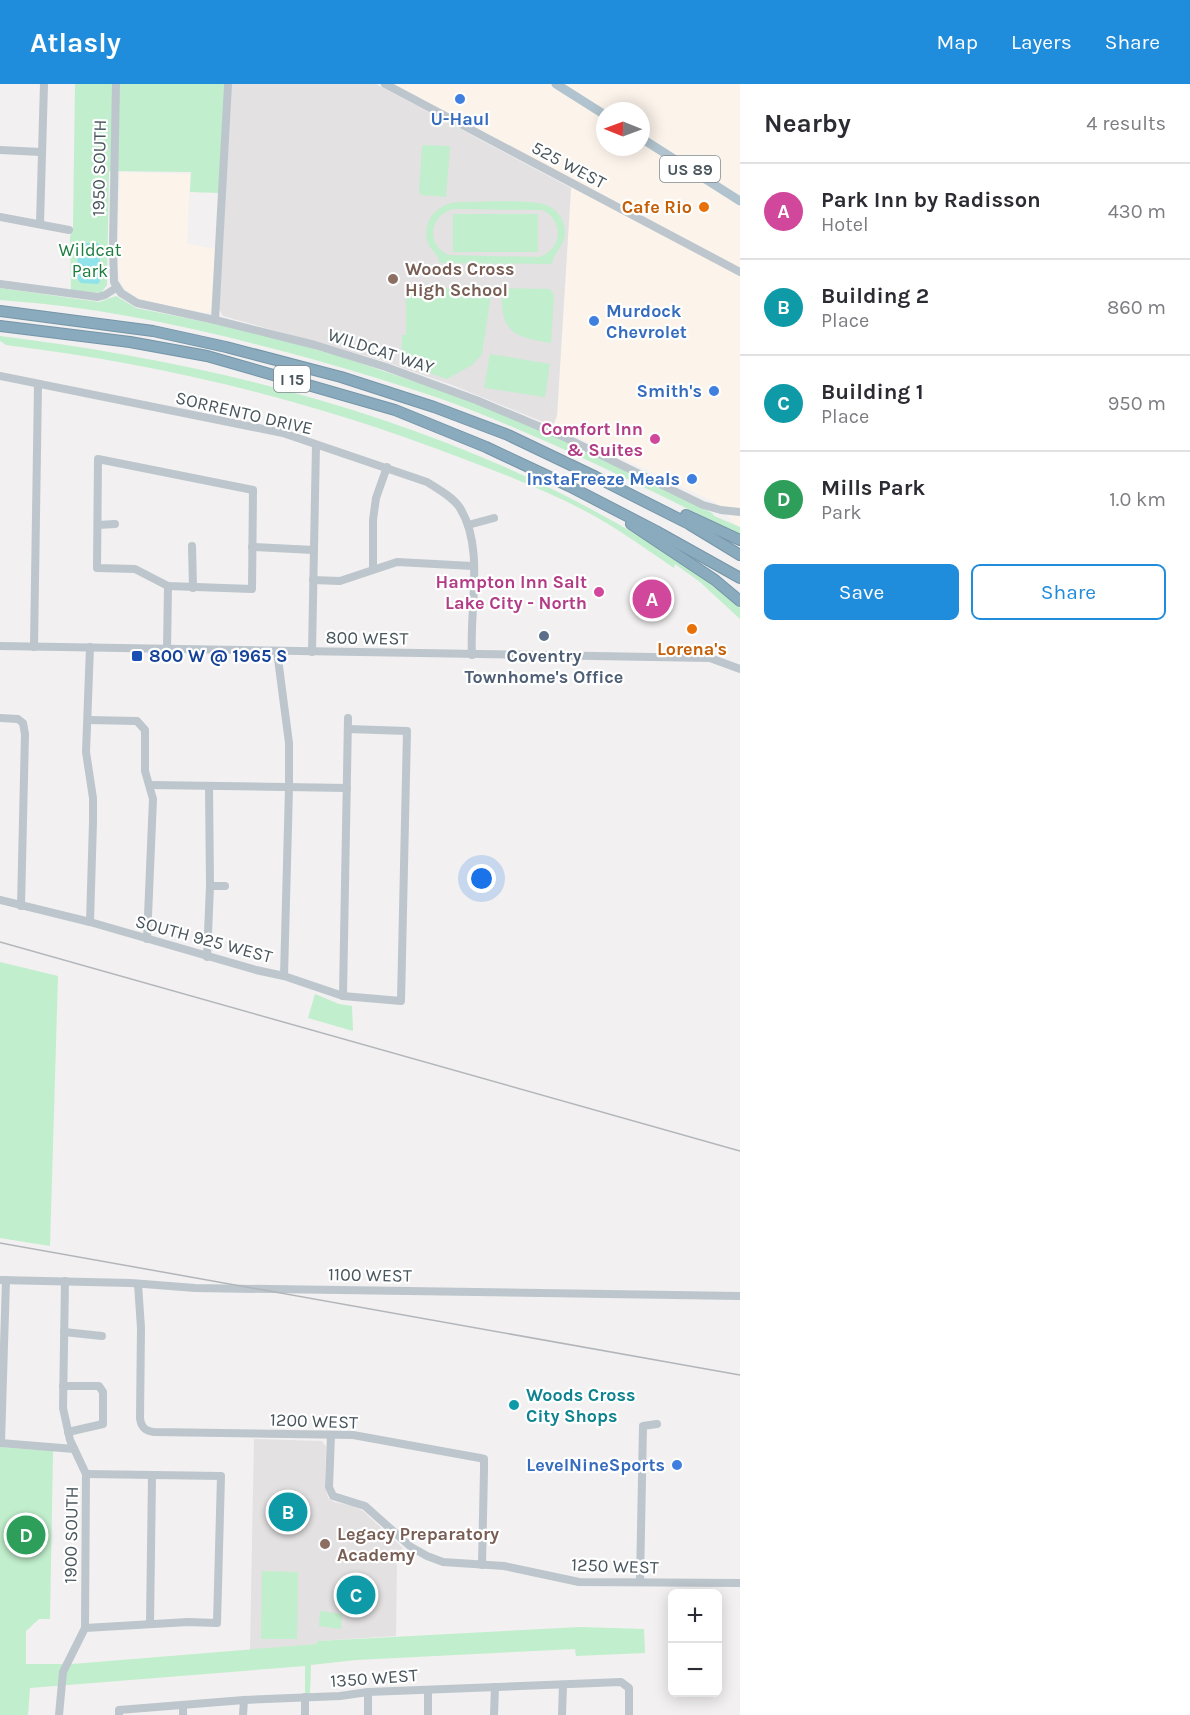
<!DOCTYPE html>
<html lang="en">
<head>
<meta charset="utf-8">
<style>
	:root { --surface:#fff; --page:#f7f7f7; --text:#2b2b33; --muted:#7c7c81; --line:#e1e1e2; --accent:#208cdc }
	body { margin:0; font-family:Karla,sans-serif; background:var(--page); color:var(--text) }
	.controls { position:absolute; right:18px; bottom:18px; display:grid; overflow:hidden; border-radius:9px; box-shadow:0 3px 15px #0003 }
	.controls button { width:54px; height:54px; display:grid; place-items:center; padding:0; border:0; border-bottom:2px solid var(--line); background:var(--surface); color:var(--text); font:30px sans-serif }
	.compass { position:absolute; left:596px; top:18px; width:54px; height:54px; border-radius:50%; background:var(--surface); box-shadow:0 3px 15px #0003; rotate:271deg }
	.you { position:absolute; left:482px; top:795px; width:21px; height:21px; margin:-15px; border:4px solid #fff; border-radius:50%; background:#1a73e8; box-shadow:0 0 0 9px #1a73e833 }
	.badge { display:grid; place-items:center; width:39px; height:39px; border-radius:50%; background:var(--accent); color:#fff; font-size:20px; font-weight:700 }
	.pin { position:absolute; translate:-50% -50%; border:3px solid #fff; box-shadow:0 2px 6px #0006 }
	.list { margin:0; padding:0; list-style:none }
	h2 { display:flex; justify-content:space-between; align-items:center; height:78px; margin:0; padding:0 24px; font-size:26px }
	h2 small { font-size:20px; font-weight:400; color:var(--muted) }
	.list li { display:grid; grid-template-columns:39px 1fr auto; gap:18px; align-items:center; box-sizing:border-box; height:96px; padding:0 24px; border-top:2px solid var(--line) }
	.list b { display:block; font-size:22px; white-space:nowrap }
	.list p { margin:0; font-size:20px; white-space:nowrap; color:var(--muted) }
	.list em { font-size:20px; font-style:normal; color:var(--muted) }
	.actions { display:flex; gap:12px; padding:18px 24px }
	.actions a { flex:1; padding:14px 0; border:2px solid var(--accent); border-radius:9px; text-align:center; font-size:21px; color:var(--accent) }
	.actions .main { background:var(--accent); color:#fff }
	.map { position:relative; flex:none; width:740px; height:1631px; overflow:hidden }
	header { display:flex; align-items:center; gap:36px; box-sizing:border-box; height:84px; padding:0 30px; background:var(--accent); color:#fff }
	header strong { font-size:28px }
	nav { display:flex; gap:33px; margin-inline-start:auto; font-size:21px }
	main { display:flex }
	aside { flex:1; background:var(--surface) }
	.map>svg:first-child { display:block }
	.commercial { fill:#fcf4eb; fill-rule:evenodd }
	.education { fill:#e3e1e2 }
	.green { fill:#c1eecc; fill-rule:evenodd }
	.water { fill:#90e3e9 }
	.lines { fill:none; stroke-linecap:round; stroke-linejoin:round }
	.highway-casing { stroke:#7595a8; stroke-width:12 }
	.minor { stroke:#bcc6cc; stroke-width:8 }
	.major { stroke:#b1c3ce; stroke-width:9 }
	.highway { stroke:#8aaabd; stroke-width:10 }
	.rail { stroke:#b2b6ba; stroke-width:1.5 }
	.shop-dot { fill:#3f7fe0; stroke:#fff; stroke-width:2 }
	.food-dot { fill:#e8710a; stroke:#fff; stroke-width:2 }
	.education-dot { fill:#8d6e63; stroke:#fff; stroke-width:2 }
	.hotel-dot { fill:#d1479c; stroke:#fff; stroke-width:2 }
	.service-dot { fill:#5c6f8a; stroke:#fff; stroke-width:2 }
	.transit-dot { fill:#1a4fb4; stroke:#fff; stroke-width:2 }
	.culture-dot { fill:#0f9aa8; stroke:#fff; stroke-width:2 }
	.labels { text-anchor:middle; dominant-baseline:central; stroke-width:4.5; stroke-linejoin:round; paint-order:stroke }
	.shield { fill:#fff; stroke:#80898e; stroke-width:1.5 }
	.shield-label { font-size:16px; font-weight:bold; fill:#49565d }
	.shop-label { font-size:18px; font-weight:bold; fill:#366cbe; stroke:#fff; text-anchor:end }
	.street-label { font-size:18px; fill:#49565d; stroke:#fff }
	.food-label { font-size:18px; font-weight:bold; fill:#c56008; stroke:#fff; text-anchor:end }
	.park-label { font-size:18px; fill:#1b7d3e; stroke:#fff }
	.education-label { font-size:18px; font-weight:bold; fill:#785e54; stroke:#fff; text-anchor:start }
	.hotel-label { font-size:18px; font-weight:bold; fill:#b23c85; stroke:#fff; text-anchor:end }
	.transit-label { font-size:18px; font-weight:bold; fill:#164399; stroke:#fff; text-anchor:start }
	.service-label { font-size:18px; font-weight:bold; fill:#4e5e75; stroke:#fff }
	.culture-label { font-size:18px; font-weight:bold; fill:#0d838f; stroke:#fff; text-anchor:start }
</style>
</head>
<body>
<header>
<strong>Atlasly</strong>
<nav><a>Map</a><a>Layers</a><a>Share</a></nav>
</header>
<main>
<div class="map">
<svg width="740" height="1631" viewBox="0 0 740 1631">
	<rect width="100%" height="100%" fill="#f2f0f0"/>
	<g class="commercial">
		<path d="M 394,0 L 740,0 L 740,445 L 715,418 L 553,342 L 557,332 L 572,95 ZM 605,27 L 641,27 L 641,63 L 605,63 Z"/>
		<path d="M 120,88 L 190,90 L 187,160 L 215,165 L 211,227 L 205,229 L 141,216 L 130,210 L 122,201 L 117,186 Z"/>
	</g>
	<g class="education">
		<path d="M 231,0 L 376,0 L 571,104 L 557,332 L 553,342 L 452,301 L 380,276 L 223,232 L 219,225 Z"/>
		<path d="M 254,1355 L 322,1357 L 326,1363 L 325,1402 L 328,1414 L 334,1418 L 353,1422 L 363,1427 L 403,1464 L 397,1476 L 396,1552 L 318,1557 L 316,1560 L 250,1566 Z"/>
	</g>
	<g class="green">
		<path d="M 75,0 L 224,0 L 219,109 L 190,108 L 191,88 L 109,87 L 107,201 L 101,209 L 71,206 L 70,153 L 73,143 Z"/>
		<path d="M 424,61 L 449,62 L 450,64 L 446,113 L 422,111 L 419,109 L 422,62 Z"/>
		<path d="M 457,118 C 477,118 531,115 546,121 C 557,125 564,135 565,146 C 566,162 553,168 552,180 L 439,179 C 440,171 431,167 428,159 C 421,138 437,120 457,118 ZM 453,125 L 543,126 C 565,138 562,167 538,173 L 448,171 C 426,160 429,132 453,125 Z"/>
		<rect x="453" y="130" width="85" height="38"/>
		<path d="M 0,204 L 99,218 L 116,212 L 136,224 L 254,248 L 342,273 L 460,313 L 521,337 L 612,379 L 712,429 L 714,432 L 740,443 L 740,451 C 654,408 567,364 476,328 C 423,307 367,291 312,275 C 210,247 106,223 0,216 Z"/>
		<path d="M 412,204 L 492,204 L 482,270 L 472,281 L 447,295 L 401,279 L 402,251 L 406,251 L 406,210 Z"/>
		<path d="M 502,204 L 550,205 L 554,211 L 551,259 C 511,253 500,247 502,204 Z"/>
		<path d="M 0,252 C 203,277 407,327 589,424 C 643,453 694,484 740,524 L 740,535 L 700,498 L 675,480 L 674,484 C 649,467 624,449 598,434 C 554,409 504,390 456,372 C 311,316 161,280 6,261 L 0,257 Z"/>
		<path d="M 490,270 L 550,280 L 545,313 L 484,304 Z"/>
		<path d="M 0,878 L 58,892 L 50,1162 L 0,1154 Z"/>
		<path d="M 315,910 L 339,920 L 352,922 L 353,947 L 308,934 Z"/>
		<path d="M 0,1363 L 53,1367 L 50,1535 L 39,1535 L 26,1547 L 26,1580 L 72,1580 L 316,1560 L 318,1557 L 580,1543 L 644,1545 L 645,1569 L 576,1572 L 575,1565 L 356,1576 L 311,1581 L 310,1610 L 305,1610 L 305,1582 L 30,1604 L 28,1631 L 0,1631 Z"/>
		<path d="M 262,1487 L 298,1488 L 297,1555 L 261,1555 Z"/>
		<path d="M 320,1527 L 342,1530 L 341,1545 L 319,1542 Z"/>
	</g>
	<path class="water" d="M 80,159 L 97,159 L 100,161 L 100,198 L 98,200 L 81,199 L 78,196 L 77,161 Z"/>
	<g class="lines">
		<defs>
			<g id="highway">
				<path d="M 0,227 L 153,247 L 226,263 L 341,293 L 434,323 L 508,351 L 596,393 L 689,440 L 740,471"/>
				<path d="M 0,242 L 130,258 L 207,272 L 395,326 L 486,363 L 569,402 L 656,447 L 740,494"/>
				<path d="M 686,431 L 740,456"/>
				<path d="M 631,440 L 715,496 L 740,517"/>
			</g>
		</defs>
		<use href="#highway" class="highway-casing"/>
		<g class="minor">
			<path d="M 116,0 L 113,161 L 114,198 L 121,209 L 137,219 L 215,236 L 315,261 L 386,283 L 476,316 L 562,352 L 703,421 L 721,426 L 740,428"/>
			<path d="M 385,0 L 740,188"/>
			<path d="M 0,66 L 41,68"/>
			<path d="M 0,133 L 69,146"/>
			<path d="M 40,140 L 44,0"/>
			<path d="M 0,200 L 98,213 L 105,211 L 116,204"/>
			<path d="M 215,236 L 228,0"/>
			<path d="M 0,292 L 283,349 L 427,398 C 438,405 453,413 460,424 C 485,464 469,525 472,571"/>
			<path d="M 98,375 L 253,406 L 252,505 L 168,502 L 135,485 L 97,484 Z"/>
			<path d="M 98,441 L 115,440"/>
			<path d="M 468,441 L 494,434"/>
			<path d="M 192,462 L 193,504"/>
			<path d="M 252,463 L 314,466"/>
			<path d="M 373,485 L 373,436 L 376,414 L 387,383"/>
			<path d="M 313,496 L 340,497 L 397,478 L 473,482"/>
			<path d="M 0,562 L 710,574 L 740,585"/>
			<path d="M 34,563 L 38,300"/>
			<path d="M 90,563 L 86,668 L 93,714 L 93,738 L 90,838"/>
			<path d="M 167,565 L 168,502"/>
			<path d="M 277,567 L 289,659 L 289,704 L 284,892"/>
			<path d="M 312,568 L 316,361"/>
			<path d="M 0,634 L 18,635 L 23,639 L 25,650 L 21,822"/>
			<path d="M 88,636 L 137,637 L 145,646 L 145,687 L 153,715 L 147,855"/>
			<path d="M 150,701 L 347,704"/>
			<path d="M 210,802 L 225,802"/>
			<path d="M 0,816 L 90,838 L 256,886 L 284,892 L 343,912 L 401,917 L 407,647 L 348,645"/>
			<path d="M 207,873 L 210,802 L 209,702"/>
			<path d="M 343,912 L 348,634"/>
			<path d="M 0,1196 L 131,1199 L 195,1204 L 740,1212"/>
			<path d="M 138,1200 L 141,1244 L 140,1334 C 141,1343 145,1347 154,1348 L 353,1351 L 480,1374 L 484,1375 L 484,1385 L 482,1481"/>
			<path d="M 64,1248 L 102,1252"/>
			<path d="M 63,1302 L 99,1302 L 103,1308 L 103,1340 L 68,1348"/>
			<path d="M 331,1351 L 329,1403 L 333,1412 L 365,1422 L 411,1463 L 427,1472 L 443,1478 L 504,1482 L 579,1498 L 740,1499"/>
			<path d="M 0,1359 L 74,1365"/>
			<path d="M 1,1359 L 6,1196"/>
			<path d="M 640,1498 L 643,1342 L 657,1340"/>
			<path d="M 150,1540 L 152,1392"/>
			<path d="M 85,1544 L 188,1538 L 217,1539 L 221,1392 L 86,1390"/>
			<path d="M 305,1613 L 305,1631"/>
			<path d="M 59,1631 L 63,1588 L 85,1544 L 86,1390 L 70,1356 L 63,1324 L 65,1197"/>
			<path d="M 119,1631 L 119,1626 L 244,1616 L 340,1612 L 368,1608 L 621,1598 L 629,1604 L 629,1631"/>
			<path d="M 183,1631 L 183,1622"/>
			<path d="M 243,1631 L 244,1616"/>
			<path d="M 368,1631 L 368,1608"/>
			<path d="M 428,1631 L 428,1606"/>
			<path d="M 494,1631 L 495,1603"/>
			<path d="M 562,1631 L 563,1601"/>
		</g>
		<g class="major">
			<path d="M 556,0 L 605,31"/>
			<path d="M 641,54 L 740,117"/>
		</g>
		<use href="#highway" class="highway"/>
		<g class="rail">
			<path d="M 0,858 L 740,1067"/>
			<path d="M 0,1159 L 740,1291"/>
		</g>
	</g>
	<g class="shop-dot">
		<circle cx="460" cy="15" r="6"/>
		<circle cx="594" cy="237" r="6"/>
		<circle cx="714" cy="307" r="6"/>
		<circle cx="692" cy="395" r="6"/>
		<circle cx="677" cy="1381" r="6"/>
	</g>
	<g class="food-dot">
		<circle cx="704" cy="123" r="6"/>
		<circle cx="692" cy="545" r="6"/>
	</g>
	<g class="education-dot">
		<circle cx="393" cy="195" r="6"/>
		<circle cx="325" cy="1460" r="6"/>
	</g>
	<g class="hotel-dot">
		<circle cx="655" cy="355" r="6"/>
		<circle cx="599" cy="508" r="6"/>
	</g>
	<circle class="service-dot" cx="544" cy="552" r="6"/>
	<rect class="transit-dot" x="131" y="566" width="12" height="12" rx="3"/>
	<circle class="culture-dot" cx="514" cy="1321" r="6"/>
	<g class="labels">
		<g class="shield">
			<rect x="660" y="72" width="60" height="26" rx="4.5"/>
			<rect x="274" y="282" width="36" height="26" rx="4.5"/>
		</g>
		<g class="shield-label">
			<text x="690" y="85">US 89</text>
			<text x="292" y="295">I 15</text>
		</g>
		<g class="shop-label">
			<text x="460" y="35" text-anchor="middle">U-Haul</text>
			<text x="606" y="227" text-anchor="start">Murdock<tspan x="606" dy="21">Chevrolet</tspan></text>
			<text x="702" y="307">Smith's</text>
			<text x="680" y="395">InstaFreeze Meals</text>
			<text x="665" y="1381">LevelNineSports</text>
		</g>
		<g class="street-label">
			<text transform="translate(569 81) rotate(28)">525 WEST</text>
			<text transform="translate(99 84) rotate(-89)">1950 SOUTH</text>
			<text transform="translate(381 267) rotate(18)">WILDCAT WAY</text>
			<text transform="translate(244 329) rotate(13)">SORRENTO DRIVE</text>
			<text transform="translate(367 554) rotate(1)">800 WEST</text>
			<text transform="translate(204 855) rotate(15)">SOUTH 925 WEST</text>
			<text transform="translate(370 1191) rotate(1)">1100 WEST</text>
			<text transform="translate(314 1337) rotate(2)">1200 WEST</text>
			<text transform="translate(71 1451) rotate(-89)">1900 SOUTH</text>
			<text transform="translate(615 1482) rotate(2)">1250 WEST</text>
			<text transform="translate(374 1594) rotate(-4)">1350 WEST</text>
		</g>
		<g class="food-label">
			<text x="692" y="123">Cafe Rio</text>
			<text x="692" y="565" text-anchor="middle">Lorena's</text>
		</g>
		<g class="park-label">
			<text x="90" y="166">Wildcat<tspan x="90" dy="21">Park</tspan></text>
		</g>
		<g class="education-label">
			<text x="405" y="185">Woods Cross<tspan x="405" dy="21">High School</tspan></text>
			<text x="337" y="1450">Legacy Preparatory<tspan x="337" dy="21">Academy</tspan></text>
		</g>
		<g class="hotel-label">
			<text x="643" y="345">Comfort Inn<tspan x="643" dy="21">&amp; Suites</tspan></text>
			<text x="587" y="498">Hampton Inn Salt<tspan x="587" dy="21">Lake City - North</tspan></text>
		</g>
		<g class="transit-label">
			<text x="149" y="572">800 W @ 1965 S</text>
		</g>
		<g class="service-label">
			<text x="544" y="572">Coventry<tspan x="544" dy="21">Townhome's Office</tspan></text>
		</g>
		<g class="culture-label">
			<text x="526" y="1311">Woods Cross<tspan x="526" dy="21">City Shops</tspan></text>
		</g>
	</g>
</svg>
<div class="controls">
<button>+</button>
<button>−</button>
</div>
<svg class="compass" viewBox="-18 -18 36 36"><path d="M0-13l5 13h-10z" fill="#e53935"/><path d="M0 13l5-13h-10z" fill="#7c7c81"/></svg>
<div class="you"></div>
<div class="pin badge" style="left:652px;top:515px;background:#d1479c">A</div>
<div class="pin badge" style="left:288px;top:1428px;background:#0f9aa8">B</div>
<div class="pin badge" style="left:356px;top:1511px;background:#0f9aa8">C</div>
<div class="pin badge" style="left:26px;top:1451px;background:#2e9e5b">D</div>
</div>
<aside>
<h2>Nearby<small>4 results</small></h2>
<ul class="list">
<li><span class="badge" style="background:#d1479c">A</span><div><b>Park Inn by Radisson</b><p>Hotel</p></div><em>430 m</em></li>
<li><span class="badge" style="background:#0f9aa8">B</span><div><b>Building 2</b><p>Place</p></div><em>860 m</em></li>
<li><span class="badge" style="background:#0f9aa8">C</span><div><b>Building 1</b><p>Place</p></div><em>950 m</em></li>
<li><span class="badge" style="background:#2e9e5b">D</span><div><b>Mills Park</b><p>Park</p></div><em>1.0 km</em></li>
</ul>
<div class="actions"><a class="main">Save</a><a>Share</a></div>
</aside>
</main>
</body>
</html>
